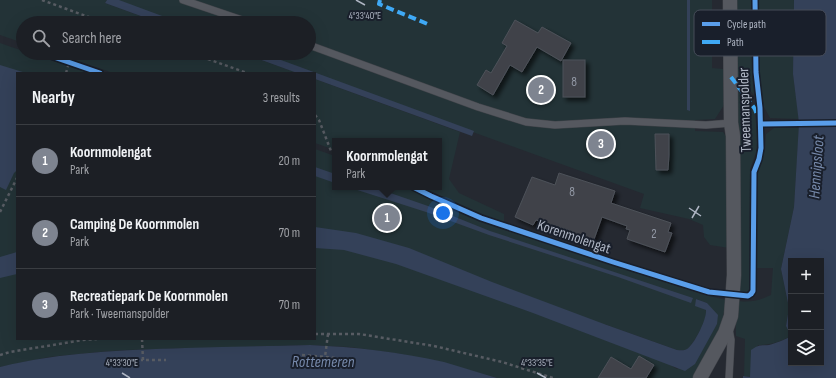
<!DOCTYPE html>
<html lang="en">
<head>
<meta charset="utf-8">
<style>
	:root { --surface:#1c1f25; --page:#25272d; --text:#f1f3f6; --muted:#a0a2a7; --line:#3a3d42; --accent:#7e8490 }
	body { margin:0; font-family:"Sofia Sans Condensed",sans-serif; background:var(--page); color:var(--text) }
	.controls { position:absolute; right:12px; bottom:12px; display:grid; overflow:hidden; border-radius:0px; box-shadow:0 4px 16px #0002 }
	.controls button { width:36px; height:36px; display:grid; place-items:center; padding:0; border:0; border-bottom:1px solid var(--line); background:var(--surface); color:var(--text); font:20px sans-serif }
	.you { position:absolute; left:443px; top:213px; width:14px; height:14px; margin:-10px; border:3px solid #fff; border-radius:50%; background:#1a73e8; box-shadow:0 0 0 6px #1a73e833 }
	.badge { display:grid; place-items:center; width:26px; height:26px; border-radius:50%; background:var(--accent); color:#fff; font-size:13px; font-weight:700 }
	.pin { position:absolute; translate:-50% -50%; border:2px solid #fff; box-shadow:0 1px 4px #0006 }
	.popup { position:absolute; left:332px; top:138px; width:110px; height:52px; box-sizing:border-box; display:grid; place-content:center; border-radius:0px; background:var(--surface); filter:drop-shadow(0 1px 3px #0005); font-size:13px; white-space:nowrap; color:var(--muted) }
	.popup b { font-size:15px; color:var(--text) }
	.popup::after { content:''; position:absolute; left:50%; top:100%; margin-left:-8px; border:8px solid transparent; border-top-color:var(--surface) }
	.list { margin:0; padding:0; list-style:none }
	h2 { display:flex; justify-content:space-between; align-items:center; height:52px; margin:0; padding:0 16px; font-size:17px }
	h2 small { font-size:13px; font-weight:400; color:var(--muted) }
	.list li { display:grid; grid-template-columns:26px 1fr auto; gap:12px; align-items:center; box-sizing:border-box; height:72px; padding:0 16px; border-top:1px solid var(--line) }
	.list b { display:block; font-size:15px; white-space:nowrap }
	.list p { margin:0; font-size:13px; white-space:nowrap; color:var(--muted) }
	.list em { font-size:13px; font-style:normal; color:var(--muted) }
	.icon { flex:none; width:22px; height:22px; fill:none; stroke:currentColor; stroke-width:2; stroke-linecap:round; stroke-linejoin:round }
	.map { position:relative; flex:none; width:836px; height:378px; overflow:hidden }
	.search { position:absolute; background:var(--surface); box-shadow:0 4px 16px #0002; left:16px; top:16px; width:300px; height:44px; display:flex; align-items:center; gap:10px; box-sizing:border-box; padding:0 14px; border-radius:22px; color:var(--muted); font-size:15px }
	.panel { position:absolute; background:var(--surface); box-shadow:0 4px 16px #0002; left:16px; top:72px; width:300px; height:268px; border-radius:0px }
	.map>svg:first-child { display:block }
	.green { fill:#233337; fill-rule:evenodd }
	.water { fill:#344159; fill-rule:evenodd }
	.building { fill:#3f434a; stroke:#4d5159; filter:url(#shadow) }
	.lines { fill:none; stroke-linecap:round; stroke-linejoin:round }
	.service-casing { stroke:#41444a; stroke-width:8 }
	.minor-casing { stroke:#41444a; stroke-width:15 }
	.path { stroke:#585c63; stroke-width:2.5; stroke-dasharray:3 3; stroke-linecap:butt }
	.service { stroke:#55585f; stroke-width:7 }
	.minor { stroke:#55585f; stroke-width:14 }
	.quiet { stroke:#3fa9f5; stroke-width:4; stroke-dasharray:8 4; stroke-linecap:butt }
	.cycleway-casing { stroke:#191f2b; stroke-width:8 }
	.cycleway { stroke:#5a9eea; stroke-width:5 }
	.ticks { fill:none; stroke:#aeb5c3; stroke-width:1.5 }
	.labels { text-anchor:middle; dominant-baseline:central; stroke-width:4; stroke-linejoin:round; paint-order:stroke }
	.number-label { font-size:13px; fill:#9298a5 }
	.street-label { font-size:15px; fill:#aeb5c3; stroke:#191f2b }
	.water-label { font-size:16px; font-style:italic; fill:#778aab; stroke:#191f2b }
	.key { fill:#191f2b; stroke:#464c59; stroke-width:1 }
	.key-label { font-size:11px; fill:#aeb5c3 }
	.ticks-label { font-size:10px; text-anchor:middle; fill:#aeb5c3; stroke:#191f2b; stroke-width:4; stroke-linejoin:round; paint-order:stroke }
</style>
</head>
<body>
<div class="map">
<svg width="836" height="378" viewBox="0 0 836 378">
	<defs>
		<filter id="shadow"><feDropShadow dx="3.5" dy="3.5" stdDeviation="2" flood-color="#0009"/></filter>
	</defs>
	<rect width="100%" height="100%" fill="#252931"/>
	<g class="green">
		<path d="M 0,0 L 712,0 L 712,68 L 723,69 L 724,105 L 715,119 L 695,120 L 695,131 L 723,132 L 729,141 L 729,248 L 710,245 L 704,237 L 703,225 L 689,219 L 640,208 L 644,194 L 315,75 L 315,73 L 254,53 L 309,53 L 309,23 L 171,23 L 107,0 L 105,3 L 160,23 L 23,23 L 23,43 L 0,35 Z"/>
		<path d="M 735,0 L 751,0 L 752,73 L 754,95 L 736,74 Z"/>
		<path d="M 759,0 L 794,0 L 793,74 L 799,119 L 770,118 L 764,107 L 759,74 Z"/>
		<path d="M 0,43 L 23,51 L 23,53 L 30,53 L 89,73 L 17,73 L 17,339 L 315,339 L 315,149 L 335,156 L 335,187 L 406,187 L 477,219 L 621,268 L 701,294 L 726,300 L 722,323 L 693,378 L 497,378 L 444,363 L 401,354 L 350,347 L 310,345 L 126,350 L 88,353 L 49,357 L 0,367 ZM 696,299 L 707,303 L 717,324 L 677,369 L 604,324 L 677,350 C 680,350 684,351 687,349 C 693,346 708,318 706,311 C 705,307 699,302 696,299 Z"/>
		<path d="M 55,53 L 242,53 L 297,73 L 113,73 Z"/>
		<path d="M 315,79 L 460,132 L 449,179 L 459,193 L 504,214 L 504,222 L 482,214 L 421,187 L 439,187 L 439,141 L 335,141 L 335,150 L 315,143 Z"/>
		<path d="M 736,89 L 755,113 L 757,133 L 757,144 L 756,152 L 750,169 L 749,289 L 746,293 L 737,291 Z"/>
		<path d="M 774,128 L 799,128 L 794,207 L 781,269 L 789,308 L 786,326 L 791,336 C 781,342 770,345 758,345 L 750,377 L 744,376 L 745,339 L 736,336 L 735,301 C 750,302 756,302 771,295 L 773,268 L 756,268 L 757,174 L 765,150 L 766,134 Z"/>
	</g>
	<g class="water">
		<path d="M 107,0 L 119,0 L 181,23 L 160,23 L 105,3 Z"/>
		<path d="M 687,0 L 690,0 L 690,111 L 687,110 Z"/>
		<path d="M 794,0 L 836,0 L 836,378 L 743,378 L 743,376 L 750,377 L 751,350 C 760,344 760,346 769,345 C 776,343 785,340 791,336 L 786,326 L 789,308 L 781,269 L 794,207 L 799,123 L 793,74 ZM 791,261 L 821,261 L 821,363 L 791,363 Z"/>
		<path d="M 242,53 L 262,53 L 474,131 L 472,136 L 315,79 L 315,73 L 297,73 Z"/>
		<path d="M 0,65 L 26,73 L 17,73 L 17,170 L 14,173 L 6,190 L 0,187 Z"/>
		<path d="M 315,167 L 335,174 L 335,183 L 315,176 Z"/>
		<path d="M 348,187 L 373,187 L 428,206 L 490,231 L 693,298 L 691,303 L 618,277 L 489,235 L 426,212 Z"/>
		<path d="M 315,227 L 356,233 L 409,248 L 492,282 L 604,324 L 677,350 C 680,350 684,351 687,349 C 694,345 707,319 706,310 L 695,306 L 696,299 L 707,303 L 718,315 L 717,324 L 695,364 L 685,371 L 533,313 L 396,264 L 344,250 L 315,248 Z"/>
		<path d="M 17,252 L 17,274 L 0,278 L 0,257 Z"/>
		<path d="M 310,345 C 355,347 400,352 444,362 C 462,367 479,373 497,378 L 0,378 L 0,367 C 61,352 123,350 185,348 C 227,347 268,346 310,345 Z"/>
	</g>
	<g class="building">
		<path d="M 515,20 L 538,33 L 542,27 L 571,43 L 561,61 L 537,47 L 522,72 L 510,65 L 493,95 L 477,85 L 486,70 L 491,73 L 507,46 L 502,43 Z"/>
		<rect x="563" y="60" width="22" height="37"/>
		<path d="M 655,134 L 669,134 L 669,155 L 668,170 L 656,170 Z"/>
		<path d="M 559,173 L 615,191 L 611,203 L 671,223 L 668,232 L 672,233 L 665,252 L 627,239 L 630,230 L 626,229 L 627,226 L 602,217 L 593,242 L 573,235 L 574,232 L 536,220 L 533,225 L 515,217 L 532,177 L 555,185 Z"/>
		<path d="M 639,356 L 654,365 L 646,378 L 598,378 L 611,357 L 631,369 Z"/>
	</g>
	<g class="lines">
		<defs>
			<g id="service">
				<path d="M 183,0 L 251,23"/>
				<path d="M 309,45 L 478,107 L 526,122 L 555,125 L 625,121 L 706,125 L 731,123"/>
				<path d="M 729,329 L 731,340 L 729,378"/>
			</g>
			<path id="minor" d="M 700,378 L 725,333 L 731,316 L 734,275 L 733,136 L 731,123 L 730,0"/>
		</defs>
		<use href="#service" class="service-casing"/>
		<use href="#minor" class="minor-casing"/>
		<g class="path">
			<path d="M 42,0 L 105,23"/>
			<path d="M 191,53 L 247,73"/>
			<path d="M 66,73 L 69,63"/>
			<path d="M 315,115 L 319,120 L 331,151"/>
			<path d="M 0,212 L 17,178"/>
			<path d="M 315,334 L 359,334 L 434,346 L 502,362 L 553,378"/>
			<path d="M 328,334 L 325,357 L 347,359"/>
			<path d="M 142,339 L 143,360 L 166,360"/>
			<path d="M 0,355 L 10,352 L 83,340 L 97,339"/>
			<path d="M 302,355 L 325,357"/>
			<path d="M 123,361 L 143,360"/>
		</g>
		<use href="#service" class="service"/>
		<use href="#minor" class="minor"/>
		<g class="quiet">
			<path d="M 380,0 L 379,4 L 430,25"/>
			<path d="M 731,77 L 755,109 L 757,115"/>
		</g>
		<defs>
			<g id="cycleway">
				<path d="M 42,53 L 100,73"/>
				<path d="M 761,124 L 836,123"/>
				<path d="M 413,187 L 431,196 L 481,218 L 613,262 L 709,292 L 748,296 L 751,294 L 753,291 L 754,172 L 759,159 L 761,148 L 760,108 L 756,72 L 755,0"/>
			</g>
		</defs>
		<use href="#cycleway" class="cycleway-casing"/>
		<use href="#cycleway" class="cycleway"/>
	</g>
	<path class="ticks" d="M 356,0 L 365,5M 689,208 L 701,216M 692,218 L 699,206M 122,373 L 130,378M 537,373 L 546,378"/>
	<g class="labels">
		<g class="number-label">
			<text x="574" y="82">8</text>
			<text x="572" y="192">8</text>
			<text x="654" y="234">2</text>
		</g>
		<g class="street-label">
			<text transform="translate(745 110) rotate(-92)">Tweemanspolder</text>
			<text transform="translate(574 237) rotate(19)">Korenmolengat</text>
		</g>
		<g class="water-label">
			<text transform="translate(817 167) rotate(-86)">Hennipsloot</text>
			<text x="323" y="362">Rottemeren</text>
		</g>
	</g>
	<rect x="694" y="10" width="132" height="46" rx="6" class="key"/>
	<rect x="702" y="22" width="18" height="4" fill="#5a9eea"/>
	<rect x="702" y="40" width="18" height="4" fill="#3fa9f5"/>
	<g class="key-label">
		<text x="727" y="28">Cycle path</text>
		<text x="727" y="46">Path</text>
	</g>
	<g class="ticks-label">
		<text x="365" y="19">4°33'40"E</text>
		<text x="122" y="366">4°33'30"E</text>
		<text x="537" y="366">4°33'35"E</text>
	</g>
</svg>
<div class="controls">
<button>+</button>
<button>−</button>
<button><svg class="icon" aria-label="layers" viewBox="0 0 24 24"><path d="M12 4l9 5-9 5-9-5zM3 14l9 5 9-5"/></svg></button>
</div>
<div class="you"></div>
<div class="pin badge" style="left:387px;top:218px">1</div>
<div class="popup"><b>Koornmolengat</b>Park</div>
<div class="pin badge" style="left:541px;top:90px">2</div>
<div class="pin badge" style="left:601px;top:144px">3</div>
<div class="search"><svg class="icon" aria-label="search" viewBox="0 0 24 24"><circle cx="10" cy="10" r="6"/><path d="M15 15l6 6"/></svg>Search here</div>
<section class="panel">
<h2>Nearby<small>3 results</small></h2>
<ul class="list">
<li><span class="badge">1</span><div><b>Koornmolengat</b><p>Park</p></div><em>20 m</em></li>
<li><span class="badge">2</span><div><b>Camping De Koornmolen</b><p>Park</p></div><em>70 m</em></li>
<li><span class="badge">3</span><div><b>Recreatiepark De Koornmolen</b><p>Park · Tweemanspolder</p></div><em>70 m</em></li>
</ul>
</section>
</div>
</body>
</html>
